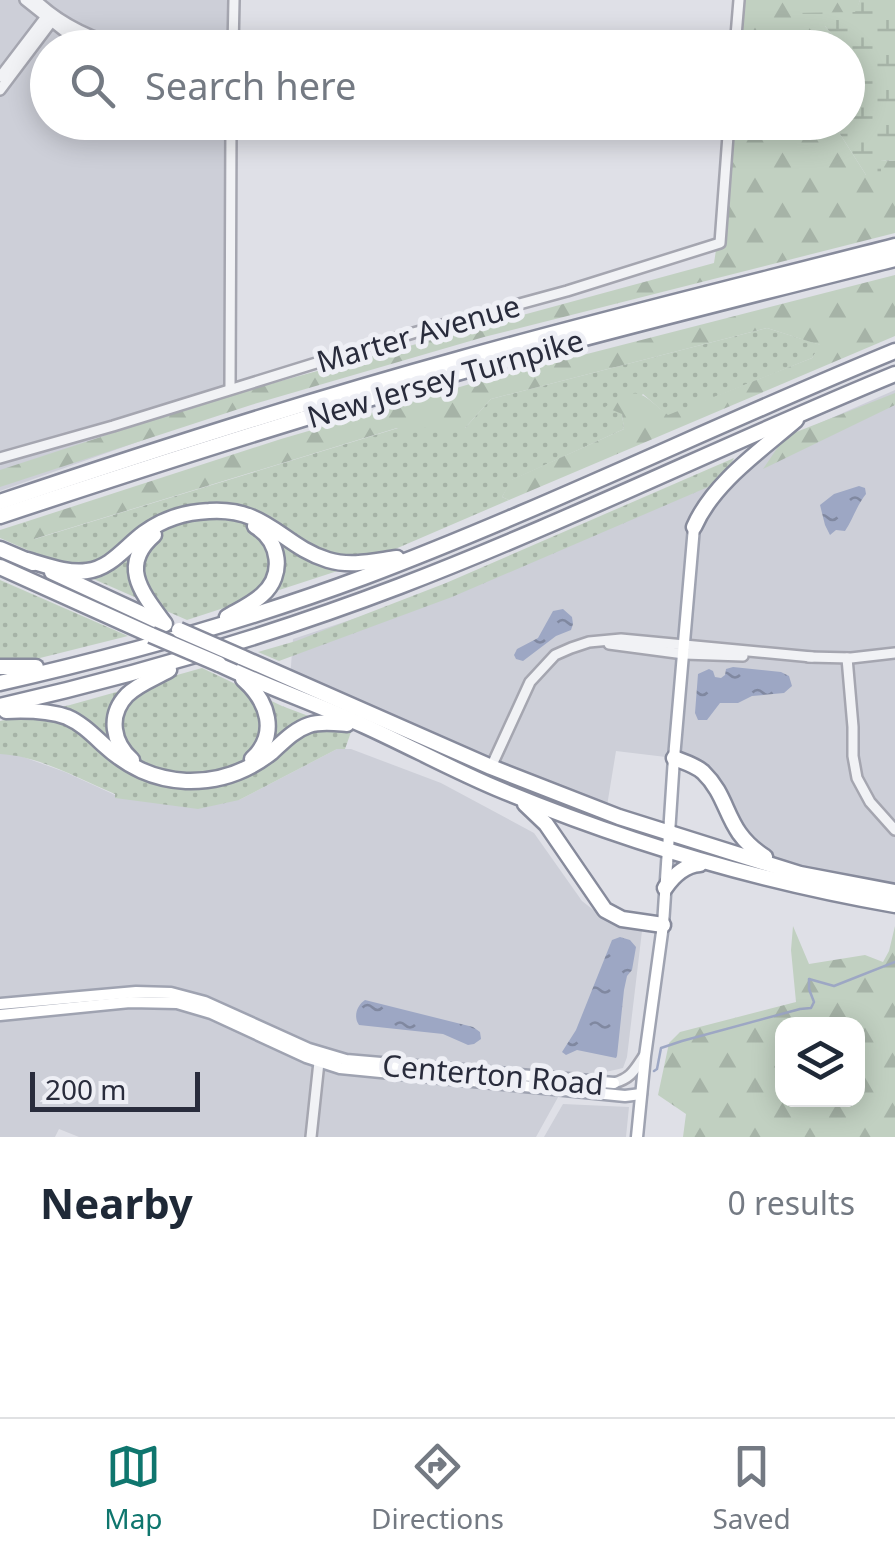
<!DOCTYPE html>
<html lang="en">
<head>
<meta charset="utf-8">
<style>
	:root { --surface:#fff; --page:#f2f2f3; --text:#1f2937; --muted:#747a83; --line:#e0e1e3; --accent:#0f766e }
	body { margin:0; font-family:"Noto Sans",sans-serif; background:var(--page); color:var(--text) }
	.controls { position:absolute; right:30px; bottom:30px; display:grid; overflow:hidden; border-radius:20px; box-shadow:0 5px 25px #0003 }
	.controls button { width:90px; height:90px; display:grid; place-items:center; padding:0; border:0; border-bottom:2px solid var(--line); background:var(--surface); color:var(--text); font:50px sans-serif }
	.scale { position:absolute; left:30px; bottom:25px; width:170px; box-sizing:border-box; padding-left:10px; border:5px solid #292c3c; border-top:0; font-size:28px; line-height:35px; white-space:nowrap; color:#292c3c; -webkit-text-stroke:8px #eeeff5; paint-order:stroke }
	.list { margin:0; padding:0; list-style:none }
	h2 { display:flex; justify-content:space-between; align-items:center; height:130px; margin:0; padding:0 40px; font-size:42px }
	h2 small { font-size:32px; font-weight:400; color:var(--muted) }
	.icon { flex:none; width:55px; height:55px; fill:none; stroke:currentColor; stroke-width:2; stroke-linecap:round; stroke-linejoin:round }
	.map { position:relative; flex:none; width:895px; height:1137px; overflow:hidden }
	.search { position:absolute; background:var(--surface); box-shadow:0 5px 25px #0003; left:30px; right:30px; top:30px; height:110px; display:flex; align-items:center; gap:25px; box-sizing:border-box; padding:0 35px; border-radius:55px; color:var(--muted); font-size:38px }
	.sheet { height:280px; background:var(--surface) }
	nav { display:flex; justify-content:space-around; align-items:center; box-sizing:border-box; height:140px; border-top:2px solid var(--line); background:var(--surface); font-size:28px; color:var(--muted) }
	nav a { display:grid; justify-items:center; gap:5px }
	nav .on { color:var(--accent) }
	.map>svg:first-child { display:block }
	.built { fill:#cdcfd8 }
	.grass { fill:url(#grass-dots) }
	.forest { fill:url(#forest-firs); fill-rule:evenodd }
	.wetland { fill:url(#wetland-marsh) }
	.water { fill:url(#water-ripples) }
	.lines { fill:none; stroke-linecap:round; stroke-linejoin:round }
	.stream { stroke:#9da7c4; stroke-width:2.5 }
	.minor-casing { stroke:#a5a6b0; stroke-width:14 }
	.major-casing { stroke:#9fa3b1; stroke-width:15 }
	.highway-casing { stroke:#878b9c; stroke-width:19 }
	.minor { stroke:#f1f2f5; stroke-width:9 }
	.major { stroke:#fff; stroke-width:10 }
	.highway { stroke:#fff; stroke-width:14 }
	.highway-bridge-casing { stroke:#878b9c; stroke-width:19; stroke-linecap:butt }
	.highway-bridge { stroke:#fff; stroke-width:14 }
	.labels { text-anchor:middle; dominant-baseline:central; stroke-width:10; stroke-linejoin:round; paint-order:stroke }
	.street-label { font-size:30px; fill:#292c3c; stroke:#eeeff5 }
</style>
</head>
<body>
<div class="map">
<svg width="895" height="1137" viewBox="0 0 895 1137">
	<defs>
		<pattern id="grass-dots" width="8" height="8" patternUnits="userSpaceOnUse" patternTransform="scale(2.5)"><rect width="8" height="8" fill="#c1d0c1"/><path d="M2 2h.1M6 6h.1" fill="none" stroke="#a6b3a7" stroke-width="1.8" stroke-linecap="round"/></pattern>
		<pattern id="forest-firs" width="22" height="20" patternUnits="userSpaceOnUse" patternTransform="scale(2.5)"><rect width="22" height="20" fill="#c1d0c1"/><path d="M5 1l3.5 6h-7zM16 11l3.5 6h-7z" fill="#a6b3a7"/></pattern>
		<pattern id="wetland-marsh" width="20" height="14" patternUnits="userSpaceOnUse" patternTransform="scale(2.5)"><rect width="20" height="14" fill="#c1d0c1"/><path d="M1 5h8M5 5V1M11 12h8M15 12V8" fill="none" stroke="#a6b3a7"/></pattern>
		<pattern id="water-ripples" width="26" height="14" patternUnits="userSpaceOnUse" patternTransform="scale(2.5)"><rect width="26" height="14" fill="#9da7c4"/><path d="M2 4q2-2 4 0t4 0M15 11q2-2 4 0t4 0" fill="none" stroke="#8088a0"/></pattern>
	</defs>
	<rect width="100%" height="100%" fill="#dfe0e7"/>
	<g class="built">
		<path d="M 0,0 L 234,0 L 233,47 L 48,48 L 48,122 L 232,123 L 228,349 L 230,409 L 0,491 Z"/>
		<path d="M 895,390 L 895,892 L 800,874 L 755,851 L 706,775 L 674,758 L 616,751 L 606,812 L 290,679 L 293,639 L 362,616 L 472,576 Z"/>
		<path d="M 337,749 L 351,749 L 441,783 L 534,833 L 582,901 L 596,912 L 627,928 L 642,931 L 627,1057 L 623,1068 L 567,1081 L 536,1137 L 79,1137 L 59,1129 L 55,1137 L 0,1137 L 0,754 L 15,754 L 65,772 L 115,795 L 115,797 L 239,800 Z"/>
		<path d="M 563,1104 L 629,1107 L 626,1137 L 544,1137 Z"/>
	</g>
	<g class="grass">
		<path d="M 767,328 L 821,345 L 812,358 L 668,416 L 643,394 L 622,414 L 624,429 L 512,480 L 502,497 L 509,500 L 365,562 L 187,620 L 0,538 L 0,530 L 25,522 L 35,539 L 398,428 L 465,428 L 491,399 Z"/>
		<path d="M 734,458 L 722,481 L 452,597 L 279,661 L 258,652 L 296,641 L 446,583 Z"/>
		<path d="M 0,580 L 128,636 L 0,668 Z"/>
		<path d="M 202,668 L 282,706 L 351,732 L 345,749 L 337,749 L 239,800 L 198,809 L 115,798 L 115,794 C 79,779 40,756 0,754 L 0,721 L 70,705 Z"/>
	</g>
	<g class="forest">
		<path d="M 740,0 L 860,0 L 856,12 L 825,26 L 842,47 L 736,48 Z"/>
		<path d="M 729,123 L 833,123 L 866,175 L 880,160 L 895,161 L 895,233 L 484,337 L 251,405 L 0,487 L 0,470 L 229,395 L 714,263 L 720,224 Z"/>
		<path d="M 895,275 L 895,336 L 509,500 L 502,497 L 511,480 L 624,429 L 622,414 L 605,407 C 639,384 640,393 668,415 L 812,358 L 820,345 L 767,328 L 491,399 L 465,428 L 397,428 L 34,539 L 25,522 L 281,439 L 470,384 Z"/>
		<path d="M 895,393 L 895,405 L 763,469 L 780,444 L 776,440 Z"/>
		<path d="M 793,926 L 809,964 L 865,955 L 883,962 L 889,951 L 895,926 L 895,1137 L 683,1137 L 686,1114 L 658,1095 L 669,1043 L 680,1032 L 796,1002 L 791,950 ZM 782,1024 L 858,1024 L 858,1100 L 782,1100 Z"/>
	</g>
	<path class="wetland" d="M 860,0 L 895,0 L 895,161 L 881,160 L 881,176 L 866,175 L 833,123 L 848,122 L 848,91 L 863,73 L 848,54 L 848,48 L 842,47 L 825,26 L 811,30 L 796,13 L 855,12 Z"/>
	<g class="water">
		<path d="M 859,486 L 865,488 L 866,494 C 857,505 853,519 845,531 L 836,530 L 830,535 L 825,525 L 820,505 L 834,494 Z"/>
		<path d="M 563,609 L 572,617 L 573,624 L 571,630 L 556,636 L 523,661 L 516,659 L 514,655 L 517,649 L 538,638 L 553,611 Z"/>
		<path d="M 733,667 L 781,672 L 789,676 L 792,686 L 784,693 L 752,696 L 738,703 L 720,703 L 707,720 L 698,720 L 695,713 L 698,674 L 709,669 L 713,671 L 715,677 L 721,678 L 725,675 L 726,669 Z"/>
		<path d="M 620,937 L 630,940 L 636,947 L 632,970 L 627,976 L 624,990 L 617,1056 L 616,1058 L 577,1050 L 566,1055 L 562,1052 L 576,1030 L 612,940 Z"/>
		<path d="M 365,1000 L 473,1027 L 480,1032 L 481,1039 L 474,1044 L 468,1045 L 443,1034 L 359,1025 C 353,1017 357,1005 365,1000 Z"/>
	</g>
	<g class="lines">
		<path class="stream" d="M 654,1071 L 657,1069 L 661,1048 L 682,1041 L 800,1009 L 811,1008 L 814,1002 L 809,989 L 809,979 L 834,986 L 895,962"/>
		<defs>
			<g id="minor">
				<path d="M 25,0 L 64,31 L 98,48"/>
				<path d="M 36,0 C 62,25 94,39 128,48"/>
				<path d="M 233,48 L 234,0"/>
				<path d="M 735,48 L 739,0"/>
				<path d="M 0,77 L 48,14"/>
				<path d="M 0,90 L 55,17"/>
				<path d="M 230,389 L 231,122"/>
				<path d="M 0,458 L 113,426 L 413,333 L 567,291 L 720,243 L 729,122"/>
				<path d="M 609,644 L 684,654 L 743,656"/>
				<path d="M 808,657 L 851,658 L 895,653"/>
				<path d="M 847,658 L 853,727 L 853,756 L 857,778 L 870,802 L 895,830"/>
				<path d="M 491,767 L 530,682 L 555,655 L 571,648 L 589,642 L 621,639 L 812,657"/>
				<path d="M 614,1083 C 631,1078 634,1071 644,1056"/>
				<path d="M 311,1137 L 319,1062"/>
			</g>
			<g id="major">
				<path d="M 0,1004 L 136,992 L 171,993 L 205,1002 L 309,1049 L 346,1060 L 614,1083"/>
				<path d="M 0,1015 L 130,1002 L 177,1003 L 211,1013 L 306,1057 L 340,1068 L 625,1096 L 641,1094"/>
				<path d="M 637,1137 L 645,1056 L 663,925 L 674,758 L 694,527"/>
			</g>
			<g id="highway">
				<path d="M 0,502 C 153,450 307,401 463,358 C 606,318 751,283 895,246"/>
				<path d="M 0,516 C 166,461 331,408 499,361 C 630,325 763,292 895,259"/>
				<path d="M 694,527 C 713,483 760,451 796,420"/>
				<path d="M 154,535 C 118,566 143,594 165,624"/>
				<path d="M 0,549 L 33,563"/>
				<path d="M 27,560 C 45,565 68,574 87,571 C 111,568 125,547 144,533 C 163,519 186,512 209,511 C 267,507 282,546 328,560 C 351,567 374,561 397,558"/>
				<path d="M 0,567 L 151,635"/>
				<path d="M 52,572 L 164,624"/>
				<path d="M 227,617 C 239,610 252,604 262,595 C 285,575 280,541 255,526"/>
				<path d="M 241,657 L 491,767 L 619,817 L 800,874 L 895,892"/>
				<path d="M 219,664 C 267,687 317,704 365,726 C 409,746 451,769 496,788 C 625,842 757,881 895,905"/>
				<path d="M 0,667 L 36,667"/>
				<path d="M 243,679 C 268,701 279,734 252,759"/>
				<path d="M 0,683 C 123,655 246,621 364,577 C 544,509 717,424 895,351"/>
				<path d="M 0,706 C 136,675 269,636 400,586 C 567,522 729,442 895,374"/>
				<path d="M 6,711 C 26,710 47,710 67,717 C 81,723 92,734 104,745 C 128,767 153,779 186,781 C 219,782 247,772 272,752 C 283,742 294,730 309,725 C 321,721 335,723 347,724"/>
				<path d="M 674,758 C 684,762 695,765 703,772 C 732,800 723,830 765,857"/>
				<path d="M 132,760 C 113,743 107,716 127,695 C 138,684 155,678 169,670"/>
				<path d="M 525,804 L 546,824 L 605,910 L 622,919 L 663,925"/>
				<path d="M 665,888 C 674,875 685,865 700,864"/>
			</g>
		</defs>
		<use href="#minor" class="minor-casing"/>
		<use href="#major" class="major-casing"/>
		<use href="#highway" class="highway-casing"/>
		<use href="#minor" class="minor"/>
		<use href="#major" class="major"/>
		<use href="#highway" class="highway"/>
		<defs>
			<g id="highway-bridge">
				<path d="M 179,630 L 241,657"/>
				<path d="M 151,635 L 219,664"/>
			</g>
		</defs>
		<use href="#highway-bridge" class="highway-bridge-casing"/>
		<use href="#highway-bridge" class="highway-bridge"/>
	</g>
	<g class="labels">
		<g class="street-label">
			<text transform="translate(418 333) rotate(-16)">Marter Avenue</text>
			<text transform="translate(445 378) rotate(-16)">New Jersey Turnpike</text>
			<text transform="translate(493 1074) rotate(5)">Centerton Road</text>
		</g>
	</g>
</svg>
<div class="controls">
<button><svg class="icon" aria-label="layers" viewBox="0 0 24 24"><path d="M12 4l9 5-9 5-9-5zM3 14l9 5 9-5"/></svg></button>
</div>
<div class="scale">200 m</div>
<div class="search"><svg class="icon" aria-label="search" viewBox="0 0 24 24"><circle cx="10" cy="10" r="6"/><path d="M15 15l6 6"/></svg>Search here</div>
</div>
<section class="sheet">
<h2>Nearby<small>0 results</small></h2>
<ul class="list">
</ul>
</section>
<nav>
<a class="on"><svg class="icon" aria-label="map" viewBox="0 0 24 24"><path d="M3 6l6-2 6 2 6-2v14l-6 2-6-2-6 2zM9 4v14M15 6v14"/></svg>Map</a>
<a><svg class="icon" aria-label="directions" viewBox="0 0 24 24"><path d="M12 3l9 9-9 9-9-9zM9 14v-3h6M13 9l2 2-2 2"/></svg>Directions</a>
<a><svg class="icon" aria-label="saved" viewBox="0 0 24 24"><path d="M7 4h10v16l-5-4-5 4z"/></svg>Saved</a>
</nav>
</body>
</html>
